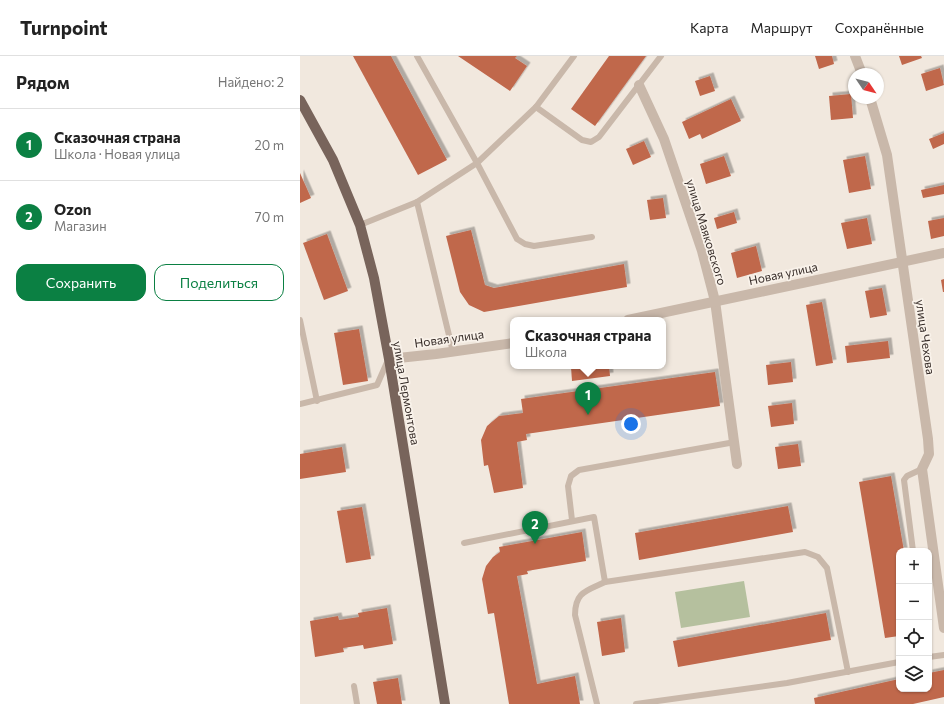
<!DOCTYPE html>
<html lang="ru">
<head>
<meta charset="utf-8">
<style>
	:root { --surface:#fff; --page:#f6f6f6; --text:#222; --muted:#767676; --line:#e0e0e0; --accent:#0b8043 }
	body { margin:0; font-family:Commissioner,sans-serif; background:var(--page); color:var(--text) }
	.controls { position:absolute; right:12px; bottom:12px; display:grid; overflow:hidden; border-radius:8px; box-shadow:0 1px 3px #0004 }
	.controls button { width:36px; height:36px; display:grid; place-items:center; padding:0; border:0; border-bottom:1px solid var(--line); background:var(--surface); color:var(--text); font:20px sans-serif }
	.compass { position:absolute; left:548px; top:12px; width:36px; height:36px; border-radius:50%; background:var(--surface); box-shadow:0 1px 3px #0004; rotate:125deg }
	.you { position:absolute; left:331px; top:368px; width:14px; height:14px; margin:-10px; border:3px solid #fff; border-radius:50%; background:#1a73e8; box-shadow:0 0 0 6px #1a73e833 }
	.badge { display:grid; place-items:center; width:26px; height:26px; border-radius:50%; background:var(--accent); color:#fff; font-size:13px; font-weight:700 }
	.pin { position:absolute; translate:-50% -33px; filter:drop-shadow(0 1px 2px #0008) }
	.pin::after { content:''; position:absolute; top:21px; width:14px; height:12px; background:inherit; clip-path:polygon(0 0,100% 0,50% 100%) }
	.popup { position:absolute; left:210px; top:261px; width:156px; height:52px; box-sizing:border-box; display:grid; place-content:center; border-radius:8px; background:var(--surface); filter:drop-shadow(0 1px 3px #0005); font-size:13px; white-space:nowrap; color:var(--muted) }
	.popup b { font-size:15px; color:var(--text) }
	.popup::after { content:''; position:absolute; left:50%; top:100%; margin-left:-8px; border:8px solid transparent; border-top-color:var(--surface) }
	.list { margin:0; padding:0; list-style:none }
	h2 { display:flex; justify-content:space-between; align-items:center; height:52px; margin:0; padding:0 16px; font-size:17px }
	h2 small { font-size:13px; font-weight:400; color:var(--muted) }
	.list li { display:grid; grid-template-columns:26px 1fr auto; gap:12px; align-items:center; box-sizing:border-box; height:72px; padding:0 16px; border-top:1px solid var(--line) }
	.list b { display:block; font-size:15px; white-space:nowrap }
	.list p { margin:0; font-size:13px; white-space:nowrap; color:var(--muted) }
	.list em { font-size:13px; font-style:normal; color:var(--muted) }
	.actions { display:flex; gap:8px; padding:12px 16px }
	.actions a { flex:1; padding:9px 0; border:1px solid var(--accent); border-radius:12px; text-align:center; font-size:14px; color:var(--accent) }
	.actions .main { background:var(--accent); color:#fff }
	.icon { flex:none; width:22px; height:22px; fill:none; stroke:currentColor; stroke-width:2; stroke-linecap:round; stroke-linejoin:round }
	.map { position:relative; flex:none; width:644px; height:648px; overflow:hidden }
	header { display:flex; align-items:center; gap:24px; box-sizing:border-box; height:56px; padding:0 20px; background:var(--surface); border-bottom:1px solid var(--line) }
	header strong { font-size:19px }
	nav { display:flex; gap:22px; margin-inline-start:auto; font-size:14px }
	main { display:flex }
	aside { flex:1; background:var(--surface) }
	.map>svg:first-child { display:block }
	.green { fill:#b5c09e }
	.building { fill:#c0674c; filter:url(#shadow) }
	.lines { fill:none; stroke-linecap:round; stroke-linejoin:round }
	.lane { stroke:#c9b8aa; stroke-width:6 }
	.street { stroke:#c9b8aa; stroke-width:10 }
	.primary { stroke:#78645b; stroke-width:10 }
	.labels { text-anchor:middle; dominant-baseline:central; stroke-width:3.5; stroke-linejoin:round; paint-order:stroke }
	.street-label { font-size:12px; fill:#372d29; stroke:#f9f2ea }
</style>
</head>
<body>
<header>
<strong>Turnpoint</strong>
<nav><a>Карта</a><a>Маршрут</a><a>Сохранённые</a></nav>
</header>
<main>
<aside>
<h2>Рядом<small>Найдено: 2</small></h2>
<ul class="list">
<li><span class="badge">1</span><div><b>Сказочная страна</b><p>Школа · Новая улица</p></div><em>20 m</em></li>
<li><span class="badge">2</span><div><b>Ozon</b><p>Магазин</p></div><em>70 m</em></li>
</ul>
<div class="actions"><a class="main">Сохранить</a><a>Поделиться</a></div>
</aside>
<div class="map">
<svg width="644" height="648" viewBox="0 0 644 648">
	<defs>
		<filter id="shadow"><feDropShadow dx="3.5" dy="-3.5" stdDeviation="0" flood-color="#0004"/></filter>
	</defs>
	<rect width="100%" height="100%" fill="#f1e8de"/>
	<path class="green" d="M 444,525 L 450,561 L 381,572 L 375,536 Z"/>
	<g class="building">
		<path d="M 53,0 L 91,0 L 147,104 L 118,119 Z"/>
		<path d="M 158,0 L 217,0 L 215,2 L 227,10 L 210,35 Z"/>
		<path d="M 309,0 L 346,0 L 295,70 L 271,53 Z"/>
		<path d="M 515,0 L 532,0 L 534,8 L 519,13 Z"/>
		<path d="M 599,0 L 621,0 L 622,2 L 602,9 Z"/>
		<path d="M 640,12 L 644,29 L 626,35 L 621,18 Z"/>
		<path d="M 410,20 L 415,35 L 400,40 L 395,25 Z"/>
		<path d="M 551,38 L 553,62 L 531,64 L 529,40 Z"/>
		<path d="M 431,43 L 441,65 L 402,83 L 400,78 L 389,83 L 382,66 Z"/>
		<path d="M 644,77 L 644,88 L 633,93 L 629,83 Z"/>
		<path d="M 344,85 L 351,101 L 333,109 L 326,93 Z"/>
		<path d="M 424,100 L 431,120 L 406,128 L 400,108 Z"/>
		<path d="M 565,100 L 571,133 L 549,137 L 543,104 Z"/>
		<path d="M 0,117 L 11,142 L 0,147 Z"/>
		<path d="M 644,129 L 644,138 L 623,142 L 621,134 Z"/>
		<path d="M 363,142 L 366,162 L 350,164 L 347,144 Z"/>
		<path d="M 434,156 L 437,167 L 417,173 L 414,162 Z"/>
		<path d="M 567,162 L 572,188 L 547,193 L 541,167 Z"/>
		<path d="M 644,162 L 644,180 L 631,183 L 628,165 Z"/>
		<path d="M 171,174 L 185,229 L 194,232 L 324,208 L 327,231 L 184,256 L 169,249 L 160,236 L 146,180 Z"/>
		<path d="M 27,178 L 48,235 L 24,244 L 3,187 Z"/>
		<path d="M 456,190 L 462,215 L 437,222 L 431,197 Z"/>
		<path d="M 644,223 L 644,236 L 643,236 L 641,224 Z"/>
		<path d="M 582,232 L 587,259 L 570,262 L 565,235 Z"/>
		<path d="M 522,246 L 533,307 L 516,310 L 506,249 Z"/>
		<path d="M 59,273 L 68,325 L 43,329 L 34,277 Z"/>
		<path d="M 588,285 L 590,302 L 547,307 L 545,290 Z"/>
		<path d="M 491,306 L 493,326 L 468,329 L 466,309 Z"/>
		<path d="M 277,310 L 309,310 L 310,320 L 272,325 L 271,311 Z"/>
		<path d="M 415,316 L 420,350 L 226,378 L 227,384 L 217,386 L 223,432 L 194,437 L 188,409 L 184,410 L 181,384 L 187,370 L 199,360 L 223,357 L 221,343 Z"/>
		<path d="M 492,347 L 494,368 L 471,371 L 468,350 Z"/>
		<path d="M 498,388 L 501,410 L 478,413 L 475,391 Z"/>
		<path d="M 42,391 L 46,416 L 0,423 L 0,398 Z"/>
		<path d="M 591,420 L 604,495 L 599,495 L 599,580 L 585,582 L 559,426 Z"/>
		<path d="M 488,450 L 493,476 L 339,504 L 335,477 Z"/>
		<path d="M 62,451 L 71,503 L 46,507 L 37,455 Z"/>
		<path d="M 282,476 L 286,505 L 227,515 L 228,518 L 217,520 L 237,628 L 275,620 L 280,648 L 209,648 L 194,557 L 188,558 L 182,523 L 186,510 L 193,501 L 200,496 L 199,491 Z"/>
		<path d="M 87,552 L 93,588 L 64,593 L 63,589 L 43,592 L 44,596 L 15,601 L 10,565 L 38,560 L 39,564 L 59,561 L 58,557 Z"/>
		<path d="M 526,557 L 531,584 L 378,611 L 373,585 Z"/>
		<path d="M 321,562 L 325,596 L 302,600 L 297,566 Z"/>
		<path d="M 644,614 L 644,641 L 613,648 L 515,648 L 514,642 L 599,623 L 599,633 L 629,633 L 629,617 Z"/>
		<path d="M 98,622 L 102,648 L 77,648 L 73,626 Z"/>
	</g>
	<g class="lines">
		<g class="lane">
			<path d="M 274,0 L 236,51 L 177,107 L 217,183 L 225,188 L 234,190 L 292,181"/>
			<path d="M 236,51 L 282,84 L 291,86 L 299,81 L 361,0"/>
			<path d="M 117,146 L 153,296"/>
			<path d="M 60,169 L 117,146 L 177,107 L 117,0"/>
			<path d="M 0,264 L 17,345"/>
			<path d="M 0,348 L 77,329 L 88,304"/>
			<path d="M 272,464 L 268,430 L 271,420 L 279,414 L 435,386"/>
			<path d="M 164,487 L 294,461 L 305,526 L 505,496 L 518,501 L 527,512 L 548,616"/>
			<path d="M 613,495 L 604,424 L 607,420 L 622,413"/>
			<path d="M 629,601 L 644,599"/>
			<path d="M 54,630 L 57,648"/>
			<path d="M 297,648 L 275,559 C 275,536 286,535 305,526"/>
			<path d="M 336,648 L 487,627 L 599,606"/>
		</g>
		<g class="street">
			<path d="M 555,0 L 562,18"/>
			<path d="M 339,29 L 364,83 L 402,195 L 415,245 L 437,408"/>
			<path d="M 570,42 L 587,99 L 628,383 L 629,398 L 622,413 L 644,572"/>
			<path d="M 328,264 L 644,197"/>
			<path d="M 89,303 L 136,298 L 213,287"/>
		</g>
		<path class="primary" d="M 0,44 L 33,104 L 60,169 L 74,222 L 89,303 L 145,648"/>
	</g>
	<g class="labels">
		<g class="street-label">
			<text transform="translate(407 176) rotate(73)">улица Маяковского</text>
			<text transform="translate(483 217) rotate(-12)">Новая улица</text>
			<text transform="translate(626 281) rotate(82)">улица Чехова</text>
			<text transform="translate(149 282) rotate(-8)">Новая улица</text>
			<text transform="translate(107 337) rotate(80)">улица Лермонтова</text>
		</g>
	</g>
</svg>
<div class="controls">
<button>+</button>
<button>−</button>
<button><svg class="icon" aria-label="locate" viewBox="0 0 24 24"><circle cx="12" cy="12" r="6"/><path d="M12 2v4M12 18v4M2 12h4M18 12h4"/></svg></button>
<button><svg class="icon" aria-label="layers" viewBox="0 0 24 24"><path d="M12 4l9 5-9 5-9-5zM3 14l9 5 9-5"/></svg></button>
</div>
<svg class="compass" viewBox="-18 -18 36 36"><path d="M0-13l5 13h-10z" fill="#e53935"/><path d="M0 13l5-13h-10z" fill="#767676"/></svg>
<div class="you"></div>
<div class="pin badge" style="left:288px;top:359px">1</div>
<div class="popup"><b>Сказочная страна</b>Школа</div>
<div class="pin badge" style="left:235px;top:488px">2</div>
</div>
</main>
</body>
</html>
